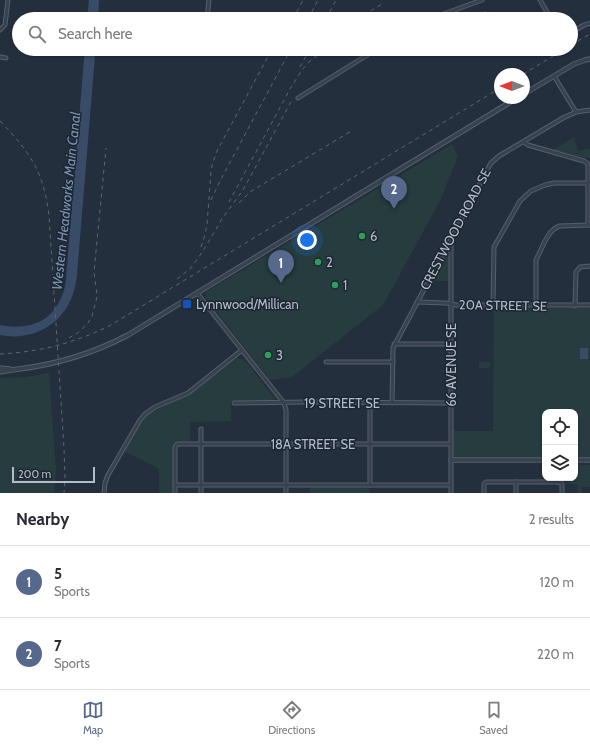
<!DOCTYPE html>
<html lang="en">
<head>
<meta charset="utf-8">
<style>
	:root { --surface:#fff; --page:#f7f7f7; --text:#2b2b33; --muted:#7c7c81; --line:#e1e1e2; --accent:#56698c }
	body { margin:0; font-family:Cabin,sans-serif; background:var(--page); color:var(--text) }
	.controls { position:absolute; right:12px; bottom:12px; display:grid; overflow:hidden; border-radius:8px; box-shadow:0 1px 3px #0004 }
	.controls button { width:36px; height:36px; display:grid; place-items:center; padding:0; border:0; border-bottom:1px solid var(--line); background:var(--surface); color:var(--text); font:20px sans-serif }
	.compass { position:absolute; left:494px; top:68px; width:36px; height:36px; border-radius:50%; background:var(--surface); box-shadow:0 1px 3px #0004; rotate:270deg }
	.scale { position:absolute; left:12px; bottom:10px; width:83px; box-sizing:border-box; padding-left:4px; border:2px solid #b4bcc9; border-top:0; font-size:11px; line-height:14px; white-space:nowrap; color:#b4bcc9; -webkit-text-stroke:3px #1d2633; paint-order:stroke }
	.you { position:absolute; left:307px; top:240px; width:14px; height:14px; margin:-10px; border:3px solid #fff; border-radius:50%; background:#1a73e8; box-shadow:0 0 0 6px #1a73e833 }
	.badge { display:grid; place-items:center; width:26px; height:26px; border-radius:50%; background:var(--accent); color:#fff; font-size:13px; font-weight:700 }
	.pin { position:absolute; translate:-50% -33px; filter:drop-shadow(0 1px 2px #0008) }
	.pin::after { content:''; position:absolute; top:21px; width:14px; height:12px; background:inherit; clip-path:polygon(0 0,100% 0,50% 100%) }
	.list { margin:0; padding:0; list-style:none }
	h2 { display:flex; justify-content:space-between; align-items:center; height:52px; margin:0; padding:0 16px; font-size:17px }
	h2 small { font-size:13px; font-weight:400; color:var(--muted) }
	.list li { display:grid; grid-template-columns:26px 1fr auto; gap:12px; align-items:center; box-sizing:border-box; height:72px; padding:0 16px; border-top:1px solid var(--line) }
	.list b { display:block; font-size:15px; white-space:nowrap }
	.list p { margin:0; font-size:13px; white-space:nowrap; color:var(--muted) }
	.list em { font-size:13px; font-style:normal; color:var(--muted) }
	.icon { flex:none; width:22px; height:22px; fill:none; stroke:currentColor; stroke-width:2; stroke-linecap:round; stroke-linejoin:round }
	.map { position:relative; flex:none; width:590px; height:493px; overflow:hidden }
	.search { position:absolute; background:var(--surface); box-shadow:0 1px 3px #0004; left:12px; right:12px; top:12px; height:44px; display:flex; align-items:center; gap:10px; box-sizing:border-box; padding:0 14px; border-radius:22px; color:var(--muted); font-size:15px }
	.sheet { height:196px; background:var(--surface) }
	nav { display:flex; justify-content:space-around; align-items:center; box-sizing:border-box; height:56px; border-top:1px solid var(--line); background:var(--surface); font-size:11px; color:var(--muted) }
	nav a { display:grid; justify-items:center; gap:2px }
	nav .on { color:var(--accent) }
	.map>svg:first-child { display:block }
	.green { fill:#263c3f }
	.water { fill:#394c67 }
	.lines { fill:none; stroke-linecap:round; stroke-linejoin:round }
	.minor-casing { stroke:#565f6c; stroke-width:5 }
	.tertiary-casing { stroke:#565f6c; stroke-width:5.5 }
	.minor { stroke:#38414e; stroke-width:3 }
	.tertiary { stroke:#38414e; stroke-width:3.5 }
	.rail { stroke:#5a6575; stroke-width:1; stroke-dasharray:4 4; stroke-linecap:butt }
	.leisure-dot { fill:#2e9e5b; stroke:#1d2633; stroke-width:1.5 }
	.transit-dot { fill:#1a4fb4; stroke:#1d2633; stroke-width:1.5 }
	.labels { text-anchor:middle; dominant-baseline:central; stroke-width:3; stroke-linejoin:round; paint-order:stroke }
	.street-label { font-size:13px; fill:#b4bcc9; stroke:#1d2633 }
	.poi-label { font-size:13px; fill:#b4bcc9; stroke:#1d2633; text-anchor:start }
	.water-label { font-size:14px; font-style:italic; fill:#7c92b1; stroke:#1d2633 }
</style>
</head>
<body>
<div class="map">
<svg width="590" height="493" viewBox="0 0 590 493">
	<rect width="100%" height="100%" fill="#242f3e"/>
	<g class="green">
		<path d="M 574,137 L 578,151 L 590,149 L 590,158 L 586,158 L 554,150 Z"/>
		<path d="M 452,144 L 458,156 L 440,201 L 383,305 L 292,377 L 270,380 L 205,297 L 206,292 Z"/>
		<path d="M 446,251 L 447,251 L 449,252 L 449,281 L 431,281 Z"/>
		<path d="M 494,308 L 590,308 L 590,460 L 575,460 L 575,412 L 545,412 L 545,460 L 451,460 L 451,431 L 493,431 Z"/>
		<path d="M 238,358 L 242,359 L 246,362 L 273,396 L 275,397 L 273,401 L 231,401 L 231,421 L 190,422 L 190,441 L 177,441 L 173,444 L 173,493 L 159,493 L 159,469 L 124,451 L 142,421 L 148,414 L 157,409 L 190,394 L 235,359 Z"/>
		<rect x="479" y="362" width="11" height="6"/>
		<path d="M 49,373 L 56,469 L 54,493 L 0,493 L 0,378 L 25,377 Z"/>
		<path d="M 577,465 L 590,465 L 590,487 L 582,487 L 582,493 L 577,493 L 577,484 L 565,484 L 566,481 L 572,478 L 575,478 L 575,477 L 577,476 Z"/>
		<path d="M 310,487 L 366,487 L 369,489 L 370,493 L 310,493 Z"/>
	</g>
	<g class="water">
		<path d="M 89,0 L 99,0 L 98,19 L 87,19 Z"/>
		<path d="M 485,11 L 490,14 L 490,16 L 487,19 L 467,19 Z"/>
		<path d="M 86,49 L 94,49 L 95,55 L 77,275 C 76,280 76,285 74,290 C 66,323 33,342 0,335 L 0,325 C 25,330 49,324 60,300 C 66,290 66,278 67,267 L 84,59 Z"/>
		<rect x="580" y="348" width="8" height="11"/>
	</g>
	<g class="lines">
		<defs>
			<g id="minor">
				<path d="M 540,0 L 551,19"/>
				<path d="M 207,19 L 209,0"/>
				<path d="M 430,19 L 482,0"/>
				<path d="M 0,30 L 5,25 L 8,0"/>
				<path d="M 571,33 L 584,25 L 590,23"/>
				<path d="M 0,57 L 6,58"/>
				<path d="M 554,76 L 576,112"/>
				<path d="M 298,98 L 377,49"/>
				<path d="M 524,142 L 528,145 L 584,161 L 587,163 L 588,166 L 588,225"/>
				<path d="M 451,239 L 451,493"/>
				<path d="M 197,293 L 284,403 L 286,410 L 286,493"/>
				<path d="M 417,302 L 446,303 L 456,305 L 590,305"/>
				<path d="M 493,305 L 494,247 L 520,201 L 531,191 L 545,185 L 554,183 L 590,183"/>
				<path d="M 536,305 L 536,260 L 545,241 L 550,233 L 554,229 L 559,226 L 590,225"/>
				<path d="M 575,306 L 576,272 L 580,267 L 590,266"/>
				<path d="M 394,344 L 451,344"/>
				<path d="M 326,362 L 393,362"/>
				<path d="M 370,402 L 370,485"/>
				<path d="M 234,403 L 308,402 L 451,403"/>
				<path d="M 392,403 L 393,348 L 491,163 L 499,156 L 563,118 L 576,112 L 590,110"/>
				<path d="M 201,429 L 201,493"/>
				<path d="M 175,485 L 451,485"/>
				<path d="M 104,493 L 105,483 L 108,475 L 140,420 L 145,414 L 155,407 L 188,393 L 242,350"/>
				<path d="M 175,493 L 175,447 L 177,444 L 451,444"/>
				<path d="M 484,493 L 484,484 L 486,482 L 557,482 L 561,483 L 562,484 L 562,493"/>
				<path d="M 516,493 L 516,482"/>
			</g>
			<g id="tertiary">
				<path d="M 524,94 L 574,64 L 585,60 L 590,59"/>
				<path d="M 0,368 L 10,369"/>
				<path d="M 0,372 C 6,371 12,370 19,369 C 59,364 92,354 128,335 L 517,98"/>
				<path d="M 451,460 L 545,460"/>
				<path d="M 575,460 L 590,460"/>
			</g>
		</defs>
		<use href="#minor" class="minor-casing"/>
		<use href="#tertiary" class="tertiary-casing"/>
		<use href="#minor" class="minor"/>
		<use href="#tertiary" class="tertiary"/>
		<g class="rail">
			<path d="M 293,19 L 303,0"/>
			<path d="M 308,19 L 318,0"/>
			<path d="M 326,19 L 336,0"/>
			<path d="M 357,19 L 382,4"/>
			<path d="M 373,19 L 386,11"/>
			<path d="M 571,45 L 590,34"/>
			<path d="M 300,67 L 310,49"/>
			<path d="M 523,74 L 565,49"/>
			<path d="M 0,121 C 30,152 44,172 49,216 L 64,448 L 65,479 L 64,493"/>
			<path d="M 211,200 L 221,179 L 291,49"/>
			<path d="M 229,202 L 290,89 L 300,73 L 307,64 L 312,59 L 328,49"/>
			<path d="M 239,203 L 250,192 L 353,130"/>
			<path d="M 201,247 L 204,238 L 207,225 L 211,172 L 212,165 L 217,151 L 272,49"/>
			<path d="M 177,279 L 190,269 L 203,251 L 222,219 L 243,190 L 292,100"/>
			<path d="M 69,338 L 79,332 L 88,323 L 92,316 L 96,301 L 97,295 L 94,272 L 106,148"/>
			<path d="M 0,354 C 40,352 75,343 111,325 L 500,88"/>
		</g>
	</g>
	<g class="leisure-dot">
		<circle cx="362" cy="236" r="4"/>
		<circle cx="318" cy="262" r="4"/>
		<circle cx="335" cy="285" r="4"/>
		<circle cx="268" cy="355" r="4"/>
	</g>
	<rect class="transit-dot" x="182" y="299" width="10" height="10" rx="2"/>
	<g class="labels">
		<g class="street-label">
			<text transform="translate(455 229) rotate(-62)">CRESTWOOD ROAD SE</text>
			<text transform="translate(503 305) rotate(1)">20A STREET SE</text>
			<text transform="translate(451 365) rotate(-90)">66 AVENUE SE</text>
			<text x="342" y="403">19 STREET SE</text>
			<text x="313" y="444">18A STREET SE</text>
		</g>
		<g class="poi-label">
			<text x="370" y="236">6</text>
			<text x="326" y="262">2</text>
			<text x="343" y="285">1</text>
			<text x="196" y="304">Lynnwood/Millican</text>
			<text x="276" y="355">3</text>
		</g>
		<g class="water-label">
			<text transform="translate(66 201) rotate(-84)">Western Headworks Main Canal</text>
		</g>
	</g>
</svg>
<div class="controls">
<button><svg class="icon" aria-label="locate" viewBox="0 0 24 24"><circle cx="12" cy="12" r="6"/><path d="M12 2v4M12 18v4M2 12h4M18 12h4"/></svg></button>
<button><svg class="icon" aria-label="layers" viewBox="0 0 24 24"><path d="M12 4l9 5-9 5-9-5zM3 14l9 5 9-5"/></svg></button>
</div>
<svg class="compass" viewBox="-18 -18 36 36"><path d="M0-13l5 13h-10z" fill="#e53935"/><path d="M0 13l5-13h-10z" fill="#7c7c81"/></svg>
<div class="scale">200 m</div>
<div class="you"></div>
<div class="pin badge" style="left:281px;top:283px">1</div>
<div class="pin badge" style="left:394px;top:209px">2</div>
<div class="search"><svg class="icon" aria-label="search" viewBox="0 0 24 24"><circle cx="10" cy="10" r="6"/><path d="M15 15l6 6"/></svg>Search here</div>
</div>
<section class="sheet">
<h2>Nearby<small>2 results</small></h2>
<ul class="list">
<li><span class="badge">1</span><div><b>5</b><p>Sports</p></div><em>120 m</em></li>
<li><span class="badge">2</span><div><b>7</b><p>Sports</p></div><em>220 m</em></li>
</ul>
</section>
<nav>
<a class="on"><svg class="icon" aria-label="map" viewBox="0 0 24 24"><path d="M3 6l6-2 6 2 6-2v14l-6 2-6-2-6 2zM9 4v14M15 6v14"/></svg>Map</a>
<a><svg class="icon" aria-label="directions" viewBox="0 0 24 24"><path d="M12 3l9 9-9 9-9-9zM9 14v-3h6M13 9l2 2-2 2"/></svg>Directions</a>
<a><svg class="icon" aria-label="saved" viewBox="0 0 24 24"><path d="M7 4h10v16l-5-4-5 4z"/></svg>Saved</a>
</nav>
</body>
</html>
